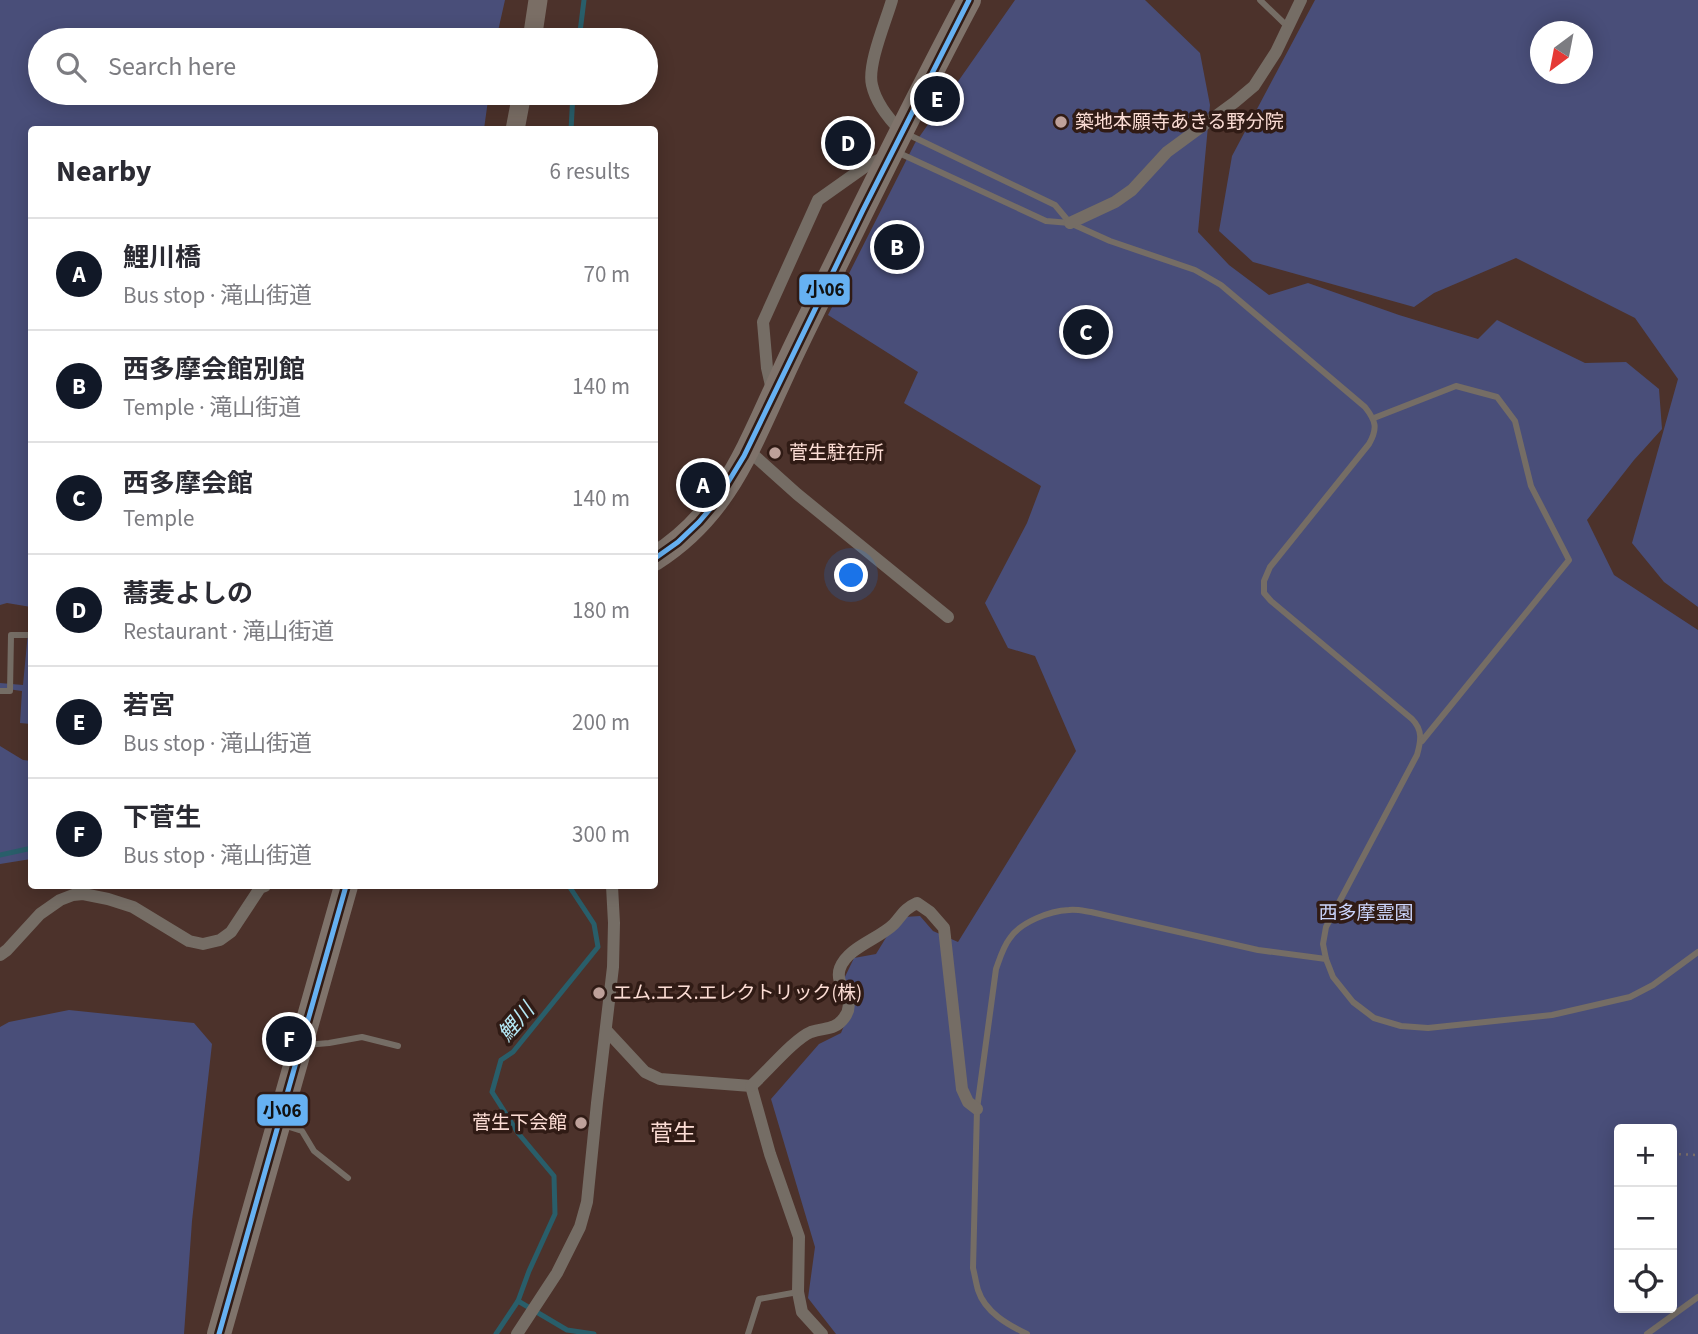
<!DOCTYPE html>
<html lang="en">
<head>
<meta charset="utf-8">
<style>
	:root { --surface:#fff; --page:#f7f7f7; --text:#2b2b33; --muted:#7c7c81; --line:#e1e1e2; --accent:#111827 }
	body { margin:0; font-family:"Source Sans 3","Noto Sans JP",sans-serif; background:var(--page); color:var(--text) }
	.controls { position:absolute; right:21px; bottom:21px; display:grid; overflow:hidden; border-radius:7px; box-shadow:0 4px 18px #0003 }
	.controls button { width:63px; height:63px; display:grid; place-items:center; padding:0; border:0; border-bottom:2px solid var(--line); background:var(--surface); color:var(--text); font:35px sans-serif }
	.compass { position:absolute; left:1530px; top:21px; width:63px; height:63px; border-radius:50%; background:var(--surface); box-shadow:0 4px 18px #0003; rotate:212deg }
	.you { position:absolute; left:852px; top:576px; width:24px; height:24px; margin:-18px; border:5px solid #fff; border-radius:50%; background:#1a73e8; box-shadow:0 0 0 10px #1a73e833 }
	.badge { display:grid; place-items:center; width:46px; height:46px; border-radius:50%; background:var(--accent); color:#fff; font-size:23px; font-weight:700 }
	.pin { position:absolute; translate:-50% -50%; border:4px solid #fff; box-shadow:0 2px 7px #0006 }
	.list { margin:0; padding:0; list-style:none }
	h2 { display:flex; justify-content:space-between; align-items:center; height:91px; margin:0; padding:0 28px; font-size:30px }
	h2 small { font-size:23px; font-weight:400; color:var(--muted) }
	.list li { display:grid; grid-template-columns:46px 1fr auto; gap:21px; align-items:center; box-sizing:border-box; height:112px; padding:0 28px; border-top:2px solid var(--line) }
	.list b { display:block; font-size:26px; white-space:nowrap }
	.list p { margin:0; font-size:23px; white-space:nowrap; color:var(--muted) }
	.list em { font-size:23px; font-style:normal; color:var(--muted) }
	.icon { flex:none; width:38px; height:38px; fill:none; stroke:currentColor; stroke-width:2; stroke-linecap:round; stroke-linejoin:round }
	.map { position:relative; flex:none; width:1698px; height:1334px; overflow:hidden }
	.search { position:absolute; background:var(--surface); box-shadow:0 4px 18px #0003; left:28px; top:28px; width:630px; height:77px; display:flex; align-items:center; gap:18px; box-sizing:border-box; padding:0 24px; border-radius:38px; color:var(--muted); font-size:26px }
	.panel { position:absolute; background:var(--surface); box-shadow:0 4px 18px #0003; left:28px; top:126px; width:630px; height:763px; border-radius:7px }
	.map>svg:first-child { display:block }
	.green { fill:#494e79; fill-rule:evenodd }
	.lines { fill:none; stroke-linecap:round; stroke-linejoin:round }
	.stream { stroke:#295e6a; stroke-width:5 }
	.path { stroke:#7b6e68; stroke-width:2.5; stroke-dasharray:2 5; stroke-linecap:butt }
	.lane { stroke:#756d65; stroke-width:6 }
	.street { stroke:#756d65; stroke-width:12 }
	.secondary { stroke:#7a6e65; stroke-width:19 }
	.highway { stroke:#7f736b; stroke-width:24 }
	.bus-1-casing { stroke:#301b15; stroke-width:10 }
	.bus-1 { stroke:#66b1f2; stroke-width:5 }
	.poi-dot { fill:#bea19a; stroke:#301b15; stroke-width:2.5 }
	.labels { text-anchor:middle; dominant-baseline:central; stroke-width:7; stroke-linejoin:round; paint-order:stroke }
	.poi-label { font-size:19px; fill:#fcddd5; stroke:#301b15; text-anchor:start }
	.park-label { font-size:19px; fill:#ccd5fc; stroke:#301b15 }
	.water-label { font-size:21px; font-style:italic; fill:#b4e8f5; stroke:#301b15 }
	.quarter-label { font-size:23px; fill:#fcddd5; stroke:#301b15 }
	.line-badge { stroke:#301b15; stroke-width:2.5 }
	.pale-badge-label { font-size:19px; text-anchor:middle; font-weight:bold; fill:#111 }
</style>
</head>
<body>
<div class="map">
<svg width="1698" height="1334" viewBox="0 0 1698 1334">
	<rect width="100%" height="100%" fill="#4c322b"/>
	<g class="green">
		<path d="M 0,0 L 505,0 L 496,40 L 40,40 L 40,93 L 489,93 L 484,129 L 32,130 L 31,607 L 7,603 L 0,605 Z"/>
		<path d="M 1015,0 L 1145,0 L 1200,53 L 1210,105 L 1198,232 L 1229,265 L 1269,295 L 1308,283 L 1399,315 L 1478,339 L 1497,320 L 1585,363 L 1626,362 L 1659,389 L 1662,429 L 1634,460 L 1587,520 L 1614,575 L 1698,630 L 1698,1334 L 836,1334 L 808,1298 L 815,1247 L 771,1099 L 819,1044 L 841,1033 L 853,1004 L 843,981 L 854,958 L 876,954 L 887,936 L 904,917 L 920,916 L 933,931 L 958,942 L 1076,751 L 1035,656 L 1008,648 L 985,603 L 1027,523 L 1041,486 L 904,403 L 918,372 L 828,315 L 915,143 ZM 1619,1129 L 1672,1129 L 1672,1308 L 1619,1308 Z"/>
		<path d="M 1315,0 L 1698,0 L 1698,607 L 1664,582 L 1632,543 L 1678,379 L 1635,318 L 1516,258 L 1434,293 L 1414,307 L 1253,262 L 1219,231 L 1232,156 ZM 1540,32 L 1582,32 L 1582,74 L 1540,74 Z"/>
		<path d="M 28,632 L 31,633 L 31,724 L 20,723 L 22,691 L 0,688 L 0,683 L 23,685 Z"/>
		<path d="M 0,746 L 23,760 L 32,761 L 31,859 L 0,864 Z"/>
		<path d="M 69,1010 L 194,1023 L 212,1044 L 192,1221 L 184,1334 L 0,1334 L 0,1027 L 9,1022 Z"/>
	</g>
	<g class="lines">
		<g class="stream">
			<path d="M 579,40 L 584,0"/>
			<path d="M 571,130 L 573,93"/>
			<path d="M 0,855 L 32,848"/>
			<path d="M 518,1301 L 567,1330 L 594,1334"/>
			<path d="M 496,1334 L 518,1301 L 529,1271 L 555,1214 L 554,1176 L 518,1133 L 492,1092 L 501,1060 L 513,1052 L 598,947 L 594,924 L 569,886"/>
		</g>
		<path class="path" d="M 1672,1154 L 1698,1155"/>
		<g class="lane">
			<path d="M 1260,0 L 1288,27"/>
			<path d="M 905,133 L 1055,205 L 1070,223"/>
			<path d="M 899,153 L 1046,221 L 1070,223 L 1110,241 L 1195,270 L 1221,285 L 1365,407 C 1376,421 1378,428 1369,444 L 1270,567 L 1264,581 L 1264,593 L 1271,601 L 1412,719 C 1423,730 1421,741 1417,755 L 1326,927 L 1323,944 L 1326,959 L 1333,977 L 1353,1002 L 1374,1018 L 1401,1026 L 1428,1028 L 1552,1015 L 1630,997 L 1653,985 L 1698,952"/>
			<path d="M 1374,418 L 1456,386 L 1497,397 L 1515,421 L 1531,486 L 1569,560 L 1422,741"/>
			<path d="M 0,691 L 10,691 L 11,635 L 32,635"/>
			<path d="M 306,1045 L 329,1043 L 362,1037 L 398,1046"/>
			<path d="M 283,1125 L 302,1131 L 314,1151 L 348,1178"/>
			<path d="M 748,1334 L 759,1299 L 798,1292"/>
			<path d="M 1027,1334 C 1008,1325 985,1312 978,1290 C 976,1283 975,1276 973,1268 L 977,1109 L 996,969 C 1000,958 1003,947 1010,938 C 1021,922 1049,911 1069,910 C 1076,909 1084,911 1091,912 L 1258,950 L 1326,959"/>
			<path d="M 1647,1334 L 1698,1297"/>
		</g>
		<g class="street">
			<path d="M 892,0 C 886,21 867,65 872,85 C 876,103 888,118 901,131"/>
			<path d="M 1070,223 L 1115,202 L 1132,190 L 1167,152 L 1235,102 L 1254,86 L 1276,52 L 1301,0"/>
			<path d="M 772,390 L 767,368 L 763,322 L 818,200 L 866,166 L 885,157"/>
			<path d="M 748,450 L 797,494 L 948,617"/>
			<path d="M 0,955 L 7,950 L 40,914 L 60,900 L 73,895 L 83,894 L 108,899 L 133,907 L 189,941 L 203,944 L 220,940 L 231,932 L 260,888 L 265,886"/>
			<path d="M 606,1030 L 645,1072 L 660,1079 L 751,1086 L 770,1154 L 799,1237 L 798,1292 L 802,1312 L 822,1334"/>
			<path d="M 751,1086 C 767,1072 794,1039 811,1032 C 825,1027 834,1031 844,1018 C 859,999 833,986 840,968 C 848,947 879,939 894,924 C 903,914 904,909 917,903 L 930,912 L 944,928 L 962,1089 L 968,1102 L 977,1109"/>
			<path d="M 517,1334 L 557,1273 L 580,1227 L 587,1202 L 597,1103 L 613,967 L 614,923 L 612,886"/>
		</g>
		<g class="secondary">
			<path d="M 532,40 L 538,0"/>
			<path d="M 515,130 L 522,93"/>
		</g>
		<g class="highway">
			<path d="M 654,559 C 724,515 747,451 780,380 C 795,346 812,313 828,280 C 874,186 920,92 969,0"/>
			<path d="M 219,1334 L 346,886"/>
		</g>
		<defs>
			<g id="bus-1">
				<path d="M 654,559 L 678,542 L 699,522 L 716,502 L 744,456 L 863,210 L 969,0"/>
				<path d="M 219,1334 L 346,886"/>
			</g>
		</defs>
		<use href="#bus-1" class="bus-1-casing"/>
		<use href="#bus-1" class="bus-1"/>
	</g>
	<g class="poi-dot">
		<circle cx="1061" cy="122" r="7"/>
		<circle cx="775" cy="453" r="7"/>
		<circle cx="599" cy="993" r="7"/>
		<circle cx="581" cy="1123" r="7"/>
	</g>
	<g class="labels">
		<g class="poi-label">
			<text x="1075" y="122">築地本願寺あきる野分院</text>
			<text x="789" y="453">菅生駐在所</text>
			<text x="613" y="993">エム.エス.エレクトリック(株)</text>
			<text x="567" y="1123" text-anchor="end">菅生下会館</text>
		</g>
		<g class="park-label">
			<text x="1366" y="913">西多摩霊園</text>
		</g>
		<g class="water-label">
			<text transform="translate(516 1022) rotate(-49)">鯉川</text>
		</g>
		<g class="quarter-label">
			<text x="673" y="1133">菅生</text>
		</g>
	</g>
	<g class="line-badge">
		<rect x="798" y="273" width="53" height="33" rx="7" fill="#66b1f2"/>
		<rect x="256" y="1093" width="53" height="34" rx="7" fill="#66b1f2"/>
	</g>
	<g class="pale-badge-label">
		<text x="825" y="296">小06</text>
		<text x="282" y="1117">小06</text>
	</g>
</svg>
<div class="controls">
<button>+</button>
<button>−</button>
<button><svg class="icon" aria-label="locate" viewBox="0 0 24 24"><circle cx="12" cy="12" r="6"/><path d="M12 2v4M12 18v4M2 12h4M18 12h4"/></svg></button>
</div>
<svg class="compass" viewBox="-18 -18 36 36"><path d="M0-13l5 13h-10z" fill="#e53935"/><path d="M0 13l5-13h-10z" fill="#7c7c81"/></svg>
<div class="you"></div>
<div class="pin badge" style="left:703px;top:485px">A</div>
<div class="pin badge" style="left:897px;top:247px">B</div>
<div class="pin badge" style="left:1086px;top:332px">C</div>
<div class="pin badge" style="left:848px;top:143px">D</div>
<div class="pin badge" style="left:937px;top:99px">E</div>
<div class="pin badge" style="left:289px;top:1039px">F</div>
<div class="search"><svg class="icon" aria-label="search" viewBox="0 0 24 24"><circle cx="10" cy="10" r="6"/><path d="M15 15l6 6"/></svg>Search here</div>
<section class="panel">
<h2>Nearby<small>6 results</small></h2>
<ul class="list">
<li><span class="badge">A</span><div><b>鯉川橋</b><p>Bus stop · 滝山街道</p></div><em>70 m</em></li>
<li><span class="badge">B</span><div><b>西多摩会館別館</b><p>Temple · 滝山街道</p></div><em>140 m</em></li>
<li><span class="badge">C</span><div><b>西多摩会館</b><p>Temple</p></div><em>140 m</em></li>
<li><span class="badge">D</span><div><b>蕎麦よしの</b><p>Restaurant · 滝山街道</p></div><em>180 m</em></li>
<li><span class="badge">E</span><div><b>若宮</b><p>Bus stop · 滝山街道</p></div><em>200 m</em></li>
<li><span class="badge">F</span><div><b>下菅生</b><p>Bus stop · 滝山街道</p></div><em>300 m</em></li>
</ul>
</section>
</div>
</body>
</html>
